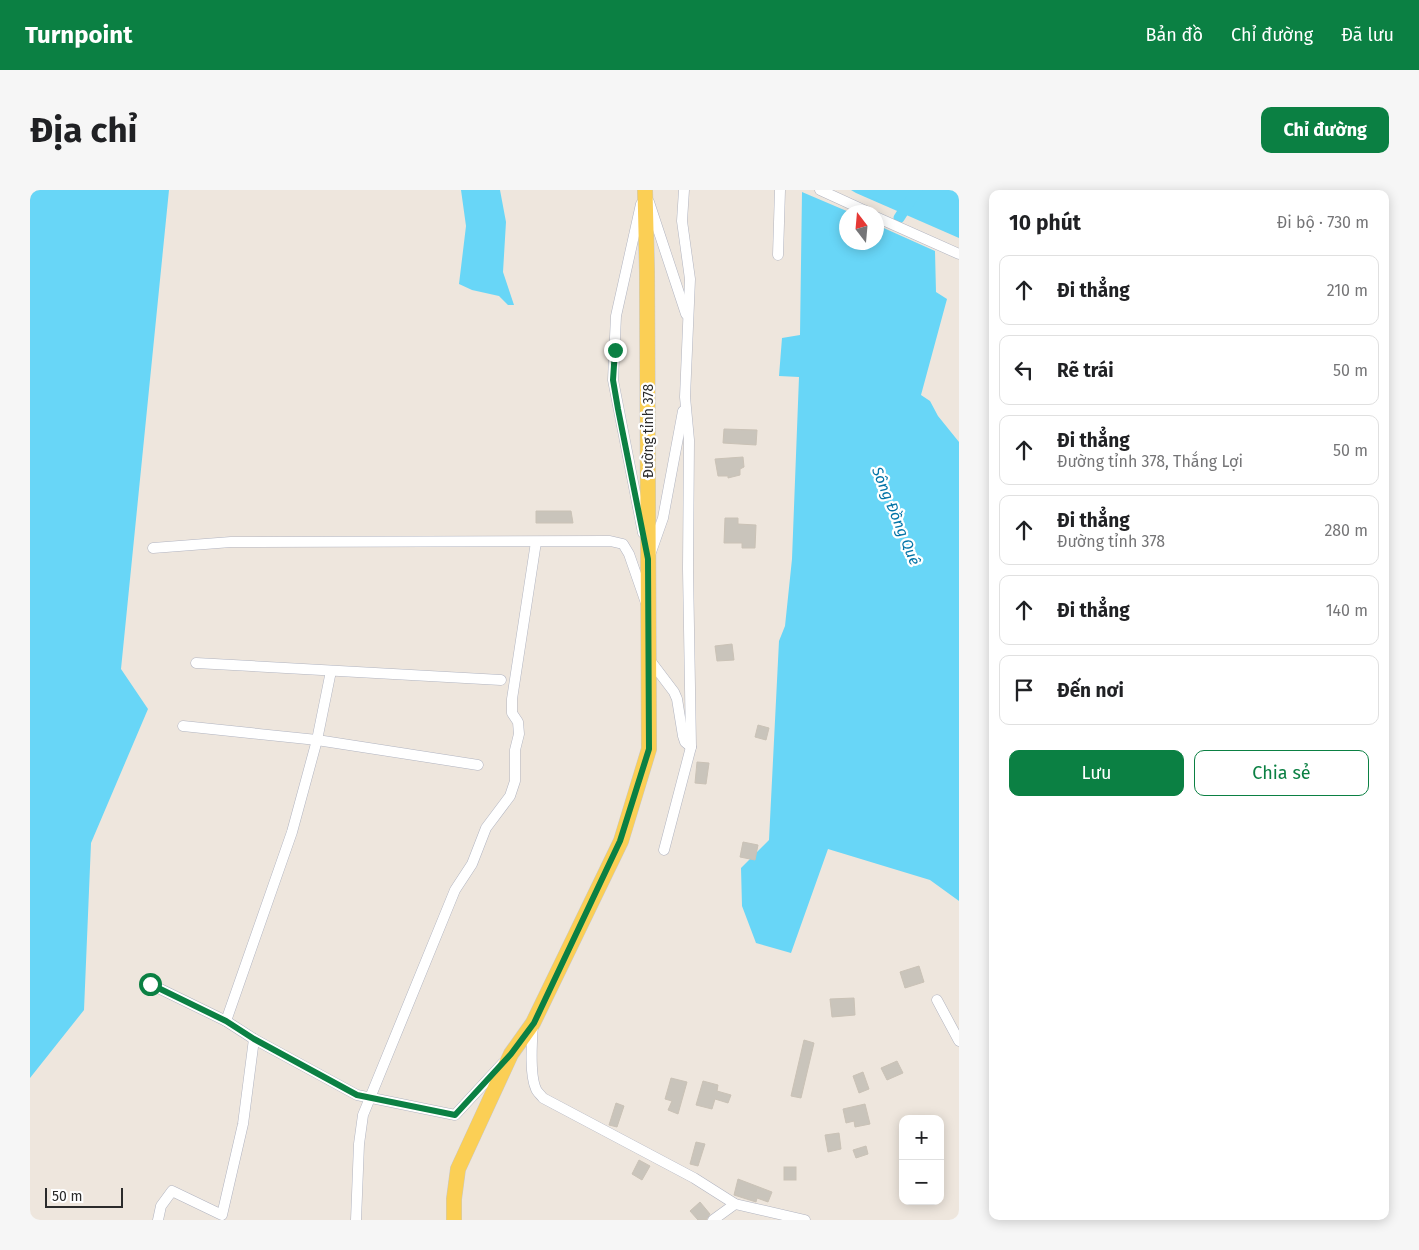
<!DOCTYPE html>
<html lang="vi">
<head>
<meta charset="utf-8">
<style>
	:root { --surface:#fff; --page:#f6f6f6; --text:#202124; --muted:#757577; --line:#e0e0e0; --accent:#0b8043 }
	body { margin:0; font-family:"Fira Sans",sans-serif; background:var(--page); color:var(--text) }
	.controls { position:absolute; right:15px; bottom:15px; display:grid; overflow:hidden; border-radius:10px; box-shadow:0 2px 12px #0003 }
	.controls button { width:45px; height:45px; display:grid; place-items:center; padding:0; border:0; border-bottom:1px solid var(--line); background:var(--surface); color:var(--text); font:25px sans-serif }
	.compass { position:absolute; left:809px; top:15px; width:45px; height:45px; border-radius:50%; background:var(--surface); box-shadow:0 2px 12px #0003; rotate:344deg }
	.scale { position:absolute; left:15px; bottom:12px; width:78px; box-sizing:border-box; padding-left:5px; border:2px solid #2b2b2b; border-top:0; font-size:14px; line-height:18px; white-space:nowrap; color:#2b2b2b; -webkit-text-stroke:4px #fff; paint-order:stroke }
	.stop { position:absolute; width:15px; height:15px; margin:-11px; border:4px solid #0b8043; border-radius:50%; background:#fff }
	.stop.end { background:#0b8043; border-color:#fff; box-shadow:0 1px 5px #0008 }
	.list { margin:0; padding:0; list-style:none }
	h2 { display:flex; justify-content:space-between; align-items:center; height:65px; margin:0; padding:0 20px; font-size:21px }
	h2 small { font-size:16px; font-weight:400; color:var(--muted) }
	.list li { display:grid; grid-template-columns:32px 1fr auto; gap:15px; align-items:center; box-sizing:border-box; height:70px; margin:0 10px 10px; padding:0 10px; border:1px solid var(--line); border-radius:10px }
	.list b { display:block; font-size:19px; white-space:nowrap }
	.list p { margin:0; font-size:16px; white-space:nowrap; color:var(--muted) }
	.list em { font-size:16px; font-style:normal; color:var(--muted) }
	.actions { display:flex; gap:10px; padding:15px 20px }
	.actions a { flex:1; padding:11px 0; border:1px solid var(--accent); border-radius:10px; text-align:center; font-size:18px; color:var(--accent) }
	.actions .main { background:var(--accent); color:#fff }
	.icon { flex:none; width:28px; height:28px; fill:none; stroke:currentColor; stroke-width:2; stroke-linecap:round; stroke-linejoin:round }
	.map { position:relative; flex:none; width:929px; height:1030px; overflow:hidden; border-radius:10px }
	header { display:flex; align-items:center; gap:30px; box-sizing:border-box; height:70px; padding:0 25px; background:var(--accent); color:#fff }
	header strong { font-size:24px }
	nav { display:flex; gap:28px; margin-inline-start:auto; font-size:18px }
	.intro { display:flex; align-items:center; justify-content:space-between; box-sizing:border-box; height:120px; padding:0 30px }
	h1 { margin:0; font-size:35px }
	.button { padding:12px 22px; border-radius:10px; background:var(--accent); color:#fff; font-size:18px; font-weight:700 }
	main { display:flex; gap:30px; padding:0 30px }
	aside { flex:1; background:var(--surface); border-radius:10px; box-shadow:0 2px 12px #0003 }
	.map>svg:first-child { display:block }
	.water { fill:#68d6f7 }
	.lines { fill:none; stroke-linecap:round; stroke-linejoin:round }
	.canal { stroke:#68d6f7; stroke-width:11 }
	.building { fill:#c9c4bb; stroke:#cac2b6 }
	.minor-casing { stroke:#b1b4c0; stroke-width:11 }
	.primary-casing { stroke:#c8c8c8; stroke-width:16 }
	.minor { stroke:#fff; stroke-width:10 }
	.primary { stroke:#fbcf55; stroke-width:15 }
	.route { stroke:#0b8043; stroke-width:6 }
	.labels { text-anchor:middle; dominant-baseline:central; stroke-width:4.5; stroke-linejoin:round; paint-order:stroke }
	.street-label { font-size:14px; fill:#2b2b2b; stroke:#fff }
	.water-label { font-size:15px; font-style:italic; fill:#0374a7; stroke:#fff }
</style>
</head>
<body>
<header>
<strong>Turnpoint</strong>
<nav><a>Bản đồ</a><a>Chỉ đường</a><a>Đã lưu</a></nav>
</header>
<div class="intro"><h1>Địa chỉ</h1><a class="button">Chỉ đường</a></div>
<main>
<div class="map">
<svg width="929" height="1030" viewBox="0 0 929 1030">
	<rect width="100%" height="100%" fill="#eee6dd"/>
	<g class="water">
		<path d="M 0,0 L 139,0 L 91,479 L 118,519 L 61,653 L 54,820 L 0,888 Z"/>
		<path d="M 431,0 L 470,0 L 476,32 L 473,82 L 484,115 L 478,115 L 469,106 L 442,100 L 429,94 L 436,36 Z"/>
		<path d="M 821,0 L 929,0 L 929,48 L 826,3 Z"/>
		<path d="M 772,2 L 819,22 L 816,22 L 816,52 L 846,52 L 847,35 L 905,61 L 906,102 L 917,109 L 891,205 L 900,211 L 908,226 L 929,252 L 929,711 L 900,690 L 798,659 L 761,763 L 726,753 L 712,716 L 711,678 L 739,650 L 749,451 L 755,436 L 762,369 L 769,187 L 749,186 L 752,148 L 770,145 Z"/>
	</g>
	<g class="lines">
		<path class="canal" d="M 869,28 L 887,0"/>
	</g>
	<g class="building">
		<path d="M 694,239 L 727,240 L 726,255 L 693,253 Z"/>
		<path d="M 713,267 L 714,277 L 710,279 L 710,285 L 698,288 L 698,286 L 688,286 L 685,269 Z"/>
		<path d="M 506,321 L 541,321 L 543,333 L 506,333 Z"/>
		<path d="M 695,328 L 708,328 L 708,334 L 726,335 L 725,358 L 712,358 L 712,353 L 694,353 Z"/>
		<path d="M 702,454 L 704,470 L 687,471 L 685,456 Z"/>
		<path d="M 728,535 L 739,538 L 736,550 L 725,547 Z"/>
		<path d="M 667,572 L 679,573 L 676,594 L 665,593 Z"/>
		<path d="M 713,652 L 728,655 L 725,670 L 710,667 Z"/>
		<path d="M 889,776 L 894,792 L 875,798 L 870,782 Z"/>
		<path d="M 824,808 L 825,825 L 802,827 L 800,809 Z"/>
		<path d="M 774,850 L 784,853 L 771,908 L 761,906 Z"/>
		<path d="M 867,871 L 873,883 L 857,890 L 851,878 Z"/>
		<path d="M 833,882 L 839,899 L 829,903 L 823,886 Z"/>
		<path d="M 641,888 L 657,892 L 648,924 L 638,920 L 642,911 L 635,909 Z"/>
		<path d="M 673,891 L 688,895 L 687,901 L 701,905 L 698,913 L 685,909 L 682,919 L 666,915 Z"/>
		<path d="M 586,913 L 594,916 L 587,937 L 579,935 Z"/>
		<path d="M 835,914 L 840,934 L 825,937 L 824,931 L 816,933 L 813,919 Z"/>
		<path d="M 809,943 L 811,959 L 798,962 L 795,945 Z"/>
		<path d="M 666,952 L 675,954 L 668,976 L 660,974 Z"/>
		<path d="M 836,956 L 838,964 L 826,968 L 823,960 Z"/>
		<path d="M 609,970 L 620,976 L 612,990 L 602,984 Z"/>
		<rect x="754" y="977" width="12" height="13"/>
		<path d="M 708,989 L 742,1002 L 738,1012 L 727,1008 L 726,1012 L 704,1005 Z"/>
		<path d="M 670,1012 L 680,1024 L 676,1030 L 668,1030 L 660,1021 Z"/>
	</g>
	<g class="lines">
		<defs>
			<g id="minor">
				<path d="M 790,0 L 838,22"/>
				<path d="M 619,12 L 656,124"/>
				<path d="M 611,14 L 586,126 L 583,190 L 613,343"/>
				<path d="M 846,27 L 929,64"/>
				<path d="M 748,65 L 750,0"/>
				<path d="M 123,358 L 201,352 L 580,351 L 593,354 L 599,364 L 616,413"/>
				<path d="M 621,362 L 633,328 L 653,221"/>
				<path d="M 619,469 L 644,502 L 647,509 L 653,546 L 655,552 L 661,557"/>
				<path d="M 166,473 L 471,490"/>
				<path d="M 153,536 L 287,550 L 448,575"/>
				<path d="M 634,660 L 661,557 L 658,379 L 659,250 L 655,207 L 660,89 L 652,31 L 654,0"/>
				<path d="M 120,794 L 196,831 L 224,849 L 327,905 L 425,925 L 473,873"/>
				<path d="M 907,810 L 929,851"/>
				<path d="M 196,831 L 262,642 L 287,550 L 301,481"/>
				<path d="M 503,834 C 502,850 499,884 506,899 C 507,902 511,905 513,908 L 664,988 L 705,1014 L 775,1030"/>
				<path d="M 128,1030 L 131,1016 L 142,1001 L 192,1025 L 213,934 L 224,849"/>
				<path d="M 326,1030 L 329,954 L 333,925 L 425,700 L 442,674 L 456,638 L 480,606 L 485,591 L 485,560 L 489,544 L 488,532 L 482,523 L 482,509 L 506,352"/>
				<path d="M 683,1030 L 705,1014"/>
			</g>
			<path id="primary" d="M 424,1030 L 424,1009 L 428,979 L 481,864 L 503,833 L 591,651 L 619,559 L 617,82 L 615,0"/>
		</defs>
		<use href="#minor" class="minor-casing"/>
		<use href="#primary" class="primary-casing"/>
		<use href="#minor" class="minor"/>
		<use href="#primary" class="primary"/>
	</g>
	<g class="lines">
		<path class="route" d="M 120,794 L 196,831 L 224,849 L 327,905 L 425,925 L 481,864 L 504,833 L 590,651 L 619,559 L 618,369 L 588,219 L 583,190 L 585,160"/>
	</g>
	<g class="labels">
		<g class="street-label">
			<text transform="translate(618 241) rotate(-90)">Đường tỉnh 378</text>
		</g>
		<g class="water-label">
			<text transform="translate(866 326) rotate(68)">Sông Đồng Quê</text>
		</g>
	</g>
</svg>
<div class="controls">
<button>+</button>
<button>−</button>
</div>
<svg class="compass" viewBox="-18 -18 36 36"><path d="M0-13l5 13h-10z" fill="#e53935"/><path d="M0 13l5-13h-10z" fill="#757577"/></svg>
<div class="scale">50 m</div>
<div class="stop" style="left:120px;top:794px"></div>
<div class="stop end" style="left:585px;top:160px"></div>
</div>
<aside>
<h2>10 phút<small>Đi bộ · 730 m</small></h2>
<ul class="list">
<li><svg class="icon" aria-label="ahead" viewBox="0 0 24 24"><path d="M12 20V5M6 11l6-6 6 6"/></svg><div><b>Đi thẳng</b></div><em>210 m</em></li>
<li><svg class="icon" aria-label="left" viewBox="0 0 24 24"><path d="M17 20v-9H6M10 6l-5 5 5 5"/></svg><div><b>Rẽ trái</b></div><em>50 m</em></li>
<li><svg class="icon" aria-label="ahead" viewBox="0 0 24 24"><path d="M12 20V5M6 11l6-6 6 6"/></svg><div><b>Đi thẳng</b><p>Đường tỉnh 378, Thắng Lợi</p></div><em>50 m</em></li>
<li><svg class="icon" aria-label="ahead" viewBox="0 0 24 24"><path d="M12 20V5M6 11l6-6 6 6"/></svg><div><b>Đi thẳng</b><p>Đường tỉnh 378</p></div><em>280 m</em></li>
<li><svg class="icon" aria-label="ahead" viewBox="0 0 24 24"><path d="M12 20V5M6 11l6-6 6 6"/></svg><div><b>Đi thẳng</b></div><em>140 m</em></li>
<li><svg class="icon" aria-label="arrive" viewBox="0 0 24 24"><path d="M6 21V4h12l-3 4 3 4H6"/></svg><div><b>Đến nơi</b></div></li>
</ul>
<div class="actions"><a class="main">Lưu</a><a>Chia sẻ</a></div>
</aside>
</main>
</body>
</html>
